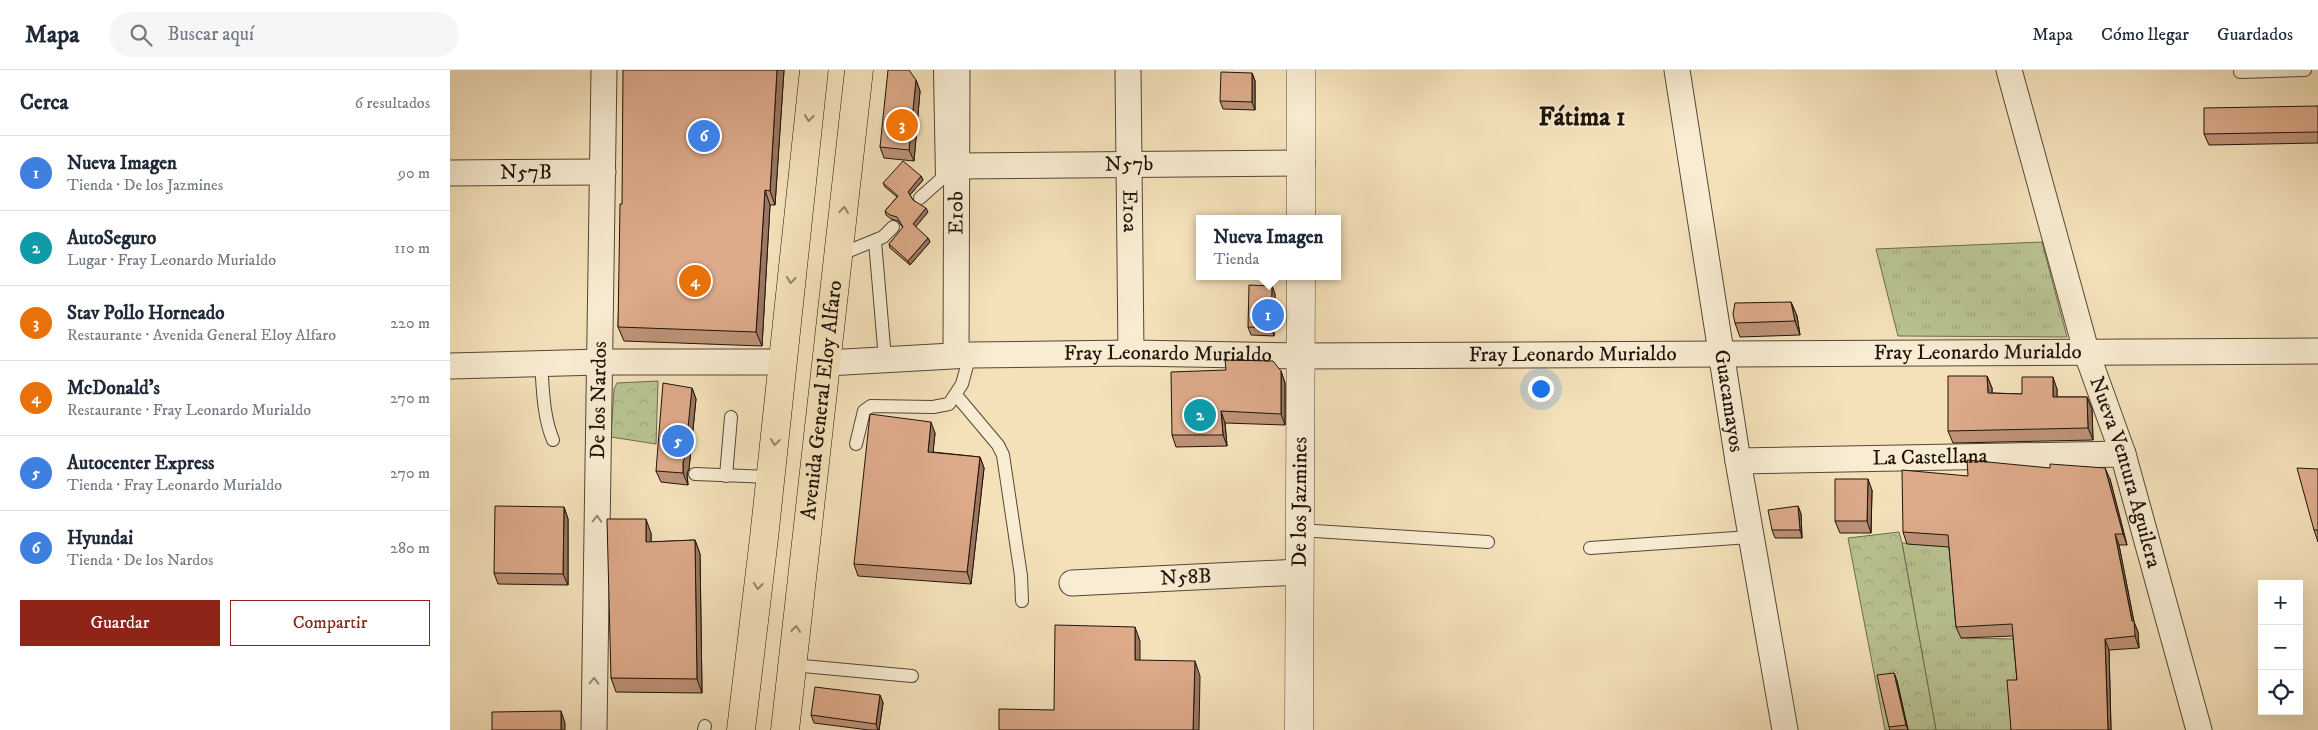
<!DOCTYPE html>
<html lang="es">
<head>
<meta charset="utf-8">
<style>
	:root { --surface:#fff; --page:#f6f6f7; --text:#1f2937; --muted:#747a83; --line:#e0e1e3; --accent:#8f2418 }
	body { margin:0; font-family:"IM FELL DW Pica",serif; background:var(--page); color:var(--text) }
	.controls { position:absolute; right:15px; bottom:15px; display:grid; overflow:hidden; border-radius:0px; box-shadow:0 5px 20px #0002 }
	.controls button { width:45px; height:45px; display:grid; place-items:center; padding:0; border:0; border-bottom:1px solid var(--line); background:var(--surface); color:var(--text); font:25px sans-serif }
	.you { position:absolute; left:1090px; top:318px; width:18px; height:18px; margin:-12px; border:4px solid #fff; border-radius:50%; background:#1a73e8; box-shadow:0 0 0 8px #1a73e833 }
	.badge { display:grid; place-items:center; width:32px; height:32px; border-radius:50%; background:var(--accent); color:#fff; font-size:16px; font-weight:700 }
	.pin { position:absolute; translate:-50% -50%; border:2px solid #fff; box-shadow:0 1px 5px #0006 }
	.popup { position:absolute; left:746px; top:145px; width:145px; height:65px; box-sizing:border-box; display:grid; place-content:center; border-radius:0px; background:var(--surface); filter:drop-shadow(0 1px 4px #0005); font-size:16px; white-space:nowrap; color:var(--muted) }
	.popup b { font-size:19px; color:var(--text) }
	.popup::after { content:''; position:absolute; left:50%; top:100%; margin-left:-10px; border:10px solid transparent; border-top-color:var(--surface) }
	.list { margin:0; padding:0; list-style:none }
	h2 { display:flex; justify-content:space-between; align-items:center; height:65px; margin:0; padding:0 20px; font-size:21px }
	h2 small { font-size:16px; font-weight:400; color:var(--muted) }
	.list li { display:grid; grid-template-columns:32px 1fr auto; gap:15px; align-items:center; box-sizing:border-box; height:75px; padding:0 20px; border-top:1px solid var(--line) }
	.list b { display:block; font-size:19px; white-space:nowrap }
	.list p { margin:0; font-size:16px; white-space:nowrap; color:var(--muted) }
	.list em { font-size:16px; font-style:normal; color:var(--muted) }
	.actions { display:flex; gap:10px; padding:15px 20px }
	.actions a { flex:1; padding:11px 0; border:1px solid var(--accent); border-radius:0px; text-align:center; font-size:18px; color:var(--accent) }
	.actions .main { background:var(--accent); color:#fff }
	.icon { flex:none; width:28px; height:28px; fill:none; stroke:currentColor; stroke-width:2; stroke-linecap:round; stroke-linejoin:round }
	.map { position:relative; flex:none; width:1868px; height:660px; overflow:hidden }
	header { display:flex; align-items:center; gap:30px; box-sizing:border-box; height:70px; padding:0 25px; background:var(--surface); border-bottom:1px solid var(--line) }
	header strong { font-size:24px }
	nav { display:flex; gap:28px; margin-inline-start:auto; font-size:18px }
	.search { width:350px; height:45px; background:var(--page); display:flex; align-items:center; gap:12px; box-sizing:border-box; padding:0 18px; border-radius:28px; color:var(--muted); font-size:19px }
	main { display:flex }
	aside { flex:1; background:var(--surface) }
	.map>svg:first-child { display:block }
	.grass { fill:url(#grass-tufts); stroke:#6c6c4e }
	.forest { fill:url(#forest-crowns); stroke:#6c6c4e }
	.lines { fill:none; stroke-linecap:round; stroke-linejoin:round }
	.service-casing { stroke:#544737; stroke-width:14 }
	.minor-casing { stroke:#544737; stroke-width:27 }
	.tertiary-casing { stroke:#544737; stroke-width:29 }
	.primary-casing { stroke:#1e140b; stroke-width:29 }
	.service { stroke:#f8ecd2; stroke-width:12 }
	.minor { stroke:#f8ecd2; stroke-width:25 }
	.tertiary { stroke:#f8ecd2; stroke-width:28 }
	.primary { stroke:#f4e1ba; stroke-width:28 }
	.wall { fill:#be9277; stroke:#1e140b }
	.shaded-wall { fill:#9b7761; stroke:#1e140b }
	.building { fill:#ddaa8a; stroke:#1e140b }
	.oneway { stroke:#94856b }
	.oneway2 { stroke:#968b78 }
	.labels { text-anchor:middle; dominant-baseline:central; stroke-width:4; stroke-linejoin:round; paint-order:stroke }
	.street-label { font-size:21px; fill:#1e140b; stroke:#f8ecd2 }
	.district-label { font-size:26px; font-weight:bold; fill:#1e140b; stroke:#f8ecd2 }
</style>
</head>
<body>
<header>
<strong>Mapa</strong>
<div class="search"><svg class="icon" aria-label="search" viewBox="0 0 24 24"><circle cx="10" cy="10" r="6"/><path d="M15 15l6 6"/></svg>Buscar aquí</div>
<nav><a>Mapa</a><a>Cómo llegar</a><a>Guardados</a></nav>
</header>
<main>
<aside>
<h2>Cerca<small>6 resultados</small></h2>
<ul class="list">
<li><span class="badge" style="background:#3f7fe0">1</span><div><b>Nueva Imagen</b><p>Tienda · De los Jazmines</p></div><em>90 m</em></li>
<li><span class="badge" style="background:#0f9aa8">2</span><div><b>AutoSeguro</b><p>Lugar · Fray Leonardo Murialdo</p></div><em>110 m</em></li>
<li><span class="badge" style="background:#e8710a">3</span><div><b>Stav Pollo Horneado</b><p>Restaurante · Avenida General Eloy Alfaro</p></div><em>220 m</em></li>
<li><span class="badge" style="background:#e8710a">4</span><div><b>McDonald's</b><p>Restaurante · Fray Leonardo Murialdo</p></div><em>270 m</em></li>
<li><span class="badge" style="background:#3f7fe0">5</span><div><b>Autocenter Express</b><p>Tienda · Fray Leonardo Murialdo</p></div><em>270 m</em></li>
<li><span class="badge" style="background:#3f7fe0">6</span><div><b>Hyundai</b><p>Tienda · De los Nardos</p></div><em>280 m</em></li>
</ul>
<div class="actions"><a class="main">Guardar</a><a>Compartir</a></div>
</aside>
<div class="map">
<svg width="1868" height="660" viewBox="0 0 1868 660">
	<defs>
		<pattern id="grass-tufts" width="24" height="20" patternUnits="userSpaceOnUse" patternTransform="scale(1.25)"><rect width="24" height="20" fill="#b9c392"/><path d="M3 7l-1-3M5 7V3M7 7l1-3M15 17l-1-3M17 17v-4M19 17l1-3" fill="none" stroke="#9fa77d"/></pattern>
		<pattern id="forest-crowns" width="20" height="18" patternUnits="userSpaceOnUse" patternTransform="scale(1.25)"><rect width="20" height="18" fill="#b9c392"/><path d="M2 6a3 3 0 1 1 6 0M12 15a3 3 0 1 1 6 0" fill="none" stroke="#9fa77d"/></pattern>
	</defs>
	<rect width="100%" height="100%" fill="#f4e1ba"/>
	<filter id="stains"><feTurbulence type="fractalNoise" baseFrequency=".004" numOctaves="4"/><feColorMatrix values="0 0 0 0 .2 0 0 0 0 .09 0 0 0 0 .02 0 0 0 .5 -.17"/></filter>
	<radialGradient id="worn" r=".72"><stop offset=".6" stop-color="#630" stop-opacity="0"/><stop offset="1" stop-color="#630" stop-opacity=".3"/></radialGradient>
	<g class="grass">
		<path d="M 1592,172 L 1617,267 L 1448,266 L 1426,179 Z"/>
		<path d="M 1452,473 L 1502,474 L 1511,568 L 1566,569 L 1570,621 L 1564,660 L 1486,660 Z"/>
	</g>
	<g class="forest">
		<path d="M 208,311 L 206,374 L 161,367 L 164,319 L 167,313 Z"/>
		<path d="M 1449,462 L 1452,473 L 1486,660 L 1435,660 L 1398,468 Z"/>
	</g>
	<g class="lines">
		<defs>
			<g id="service">
				<path d="M 490,0 L 492,109"/>
				<path d="M 1790,2 L 1855,0"/>
				<path d="M 470,128 L 498,103"/>
				<path d="M 425,171 L 435,289"/>
				<path d="M 389,185 L 433,167 L 443,157"/>
				<path d="M 91,293 C 93,319 93,346 103,370"/>
				<path d="M 506,325 L 548,375 L 553,385 L 571,506 L 572,531"/>
				<path d="M 406,374 L 414,341 L 421,336 L 483,337 L 499,334 L 512,314 L 520,285"/>
				<path d="M 245,404 L 321,407"/>
				<path d="M 276,406 L 281,347"/>
				<path d="M 849,460 L 1038,472"/>
				<path d="M 1140,478 L 1300,467"/>
				<path d="M 342,595 L 462,606"/>
				<path d="M 254,660 L 255,656"/>
			</g>
			<g id="minor">
				<path id="s1" d="M 678,0 L 681,283"/>
				<path id="s2" d="M 1227,0 L 1288,391 L 1335,660"/>
				<path id="s3" d="M 1559,0 L 1637,284 L 1673,384 L 1749,660"/>
				<path id="s4" d="M 507,96 L 852,93"/>
				<path id="s5" d="M 0,103 L 153,102"/>
				<path id="s6" d="M 506,285 L 507,0"/>
				<path id="s7" d="M 377,293 L 520,285 L 681,283 L 850,286 L 1868,281"/>
				<path d="M 0,296 L 150,292 L 333,292"/>
				<path id="s8" d="M 1288,391 L 1673,384"/>
				<path id="s9" d="M 622,513 L 849,502"/>
				<path id="s10" d="M 144,660 L 154,0"/>
			</g>
			<g id="tertiary">
				<path d="M 851,149 L 851,0"/>
				<path id="s11" d="M 849,660 L 851,206"/>
			</g>
			<g id="primary">
				<path d="M 291,660 L 314,468 L 364,0"/>
				<path id="s12" d="M 335,660 L 409,0"/>
			</g>
		</defs>
		<use href="#service" class="service-casing"/>
		<use href="#minor" class="minor-casing"/>
		<use href="#tertiary" class="tertiary-casing"/>
		<use href="#primary" class="primary-casing"/>
		<use href="#service" class="service"/>
		<use href="#minor" class="minor"/>
		<use href="#tertiary" class="tertiary"/>
		<use href="#primary" class="primary"/>
	</g>
	<g class="wall">
		<path d="M 334,0 L 325,135 L 320,135 L 312,276 L 174,271 L 168,257 L 172,134 Z"/>
		<path d="M 802,3 L 805,11 L 805,40 L 773,39 L 770,31 Z"/>
		<path d="M 466,10 L 470,21 L 464,91 L 434,88 L 430,77 Z"/>
		<path d="M 1868,36 L 1868,73 L 1759,75 L 1754,64 Z"/>
		<path d="M 471,106 L 473,110 L 460,125 L 463,130 L 478,142 L 465,157 L 478,168 L 480,172 L 460,195 L 440,178 L 439,174 L 453,158 L 448,151 L 441,149 L 436,145 L 435,141 L 447,127 L 435,117 L 433,113 Z"/>
		<path d="M 822,216 L 825,224 L 824,266 L 801,265 L 798,257 Z"/>
		<path d="M 1341,232 L 1347,246 L 1350,265 L 1290,267 L 1285,253 Z"/>
		<path d="M 831,301 L 835,313 L 835,355 L 775,353 L 777,376 L 726,377 L 722,365 Z"/>
		<path d="M 1537,306 L 1542,318 L 1542,323 L 1572,324 L 1607,319 L 1607,327 L 1637,327 L 1642,339 L 1643,370 L 1503,373 L 1498,361 Z"/>
		<path d="M 242,318 L 246,329 L 239,399 L 237,403 L 238,415 L 211,412 L 206,401 Z"/>
		<path d="M 485,363 L 483,382 L 530,387 L 534,398 L 521,514 L 408,506 L 404,494 Z"/>
		<path d="M 1868,399 L 1868,472 L 1864,460 Z"/>
		<path d="M 1518,406 L 1660,409 L 1677,475 L 1669,475 L 1684,552 L 1688,562 L 1689,578 L 1659,580 L 1661,660 L 1561,660 L 1567,610 L 1563,566 L 1511,568 L 1506,557 L 1499,477 L 1457,474 L 1453,462 Z"/>
		<path d="M 1422,420 L 1421,463 L 1390,463 L 1385,451 Z"/>
		<path d="M 1348,436 L 1351,444 L 1352,468 L 1325,468 L 1322,460 Z"/>
		<path d="M 114,437 L 118,449 L 118,515 L 48,514 L 44,503 Z"/>
		<path d="M 201,463 L 201,472 L 245,470 L 250,484 L 252,623 L 166,622 L 161,608 Z"/>
		<path d="M 1444,603 L 1447,611 L 1458,660 L 1440,660 L 1439,657 Z"/>
		<path d="M 430,625 L 433,633 L 429,660 L 419,660 L 364,653 L 361,645 Z"/>
	</g>
	<g class="shaded-wall">
		<path d="M 327,0 L 334,0 L 325,135 L 320,121 Z"/>
		<path d="M 802,3 L 805,11 L 805,40 L 802,32 Z"/>
		<path d="M 466,10 L 470,21 L 464,91 L 459,80 Z"/>
		<path d="M 471,106 L 473,110 L 459,126 L 458,122 Z"/>
		<path d="M 315,120 L 320,135 L 312,276 L 306,262 Z"/>
		<path d="M 476,138 L 478,142 L 464,159 L 463,154 Z"/>
		<path d="M 478,168 L 480,172 L 460,195 L 458,191 Z"/>
		<path d="M 822,216 L 825,224 L 824,266 L 821,258 Z"/>
		<path d="M 1341,232 L 1347,246 L 1350,265 L 1345,251 Z"/>
		<path d="M 831,301 L 835,313 L 835,355 L 831,344 Z"/>
		<path d="M 1537,306 L 1542,318 L 1542,335 L 1538,323 Z"/>
		<path d="M 1603,307 L 1607,319 L 1607,339 L 1603,327 Z"/>
		<path d="M 242,318 L 246,329 L 239,399 L 237,403 L 238,415 L 233,403 L 233,392 Z"/>
		<path d="M 1637,327 L 1642,339 L 1643,370 L 1638,358 Z"/>
		<path d="M 771,341 L 775,353 L 777,376 L 773,365 Z"/>
		<path d="M 481,352 L 485,363 L 482,393 L 478,382 Z"/>
		<path d="M 530,387 L 534,398 L 521,514 L 517,502 Z"/>
		<path d="M 1655,398 L 1660,409 L 1677,475 L 1673,464 Z"/>
		<path d="M 1418,409 L 1422,420 L 1421,463 L 1417,451 Z"/>
		<path d="M 1348,436 L 1351,444 L 1352,468 L 1350,460 Z"/>
		<path d="M 114,437 L 118,449 L 118,515 L 113,504 Z"/>
		<path d="M 196,449 L 201,463 L 201,486 L 196,472 Z"/>
		<path d="M 1665,464 L 1669,475 L 1684,552 L 1688,562 L 1689,578 L 1685,566 Z"/>
		<path d="M 245,470 L 250,484 L 252,623 L 247,609 Z"/>
		<path d="M 685,557 L 690,571 L 690,605 L 685,590 Z"/>
		<path d="M 1655,569 L 1659,580 L 1661,660 L 1658,660 Z"/>
		<path d="M 745,591 L 750,606 L 749,660 L 743,660 Z"/>
		<path d="M 1444,603 L 1447,611 L 1458,660 L 1456,655 Z"/>
		<path d="M 430,625 L 433,633 L 429,660 L 428,660 L 426,654 Z"/>
		<path d="M 111,641 L 115,653 L 115,660 L 111,660 Z"/>
	</g>
	<g class="building">
		<path d="M 173,0 L 327,0 L 320,121 L 315,120 L 306,262 L 168,257 L 170,134 L 172,134 Z"/>
		<path d="M 438,0 L 459,0 L 466,10 L 459,80 L 430,77 Z"/>
		<path d="M 771,2 L 802,3 L 802,32 L 770,31 Z"/>
		<path d="M 1868,36 L 1868,62 L 1754,64 L 1754,38 Z"/>
		<path d="M 453,91 L 471,106 L 458,122 L 463,130 L 476,138 L 463,154 L 478,168 L 458,191 L 439,174 L 453,157 L 447,147 L 440,145 L 435,141 L 448,126 L 433,113 Z"/>
		<path d="M 799,215 L 822,216 L 821,258 L 798,257 Z"/>
		<path d="M 1341,232 L 1345,251 L 1285,253 L 1283,244 L 1285,233 Z"/>
		<path d="M 775,290 L 823,291 L 831,301 L 831,344 L 771,341 L 773,365 L 722,365 L 721,302 L 776,300 Z"/>
		<path d="M 1498,306 L 1537,306 L 1538,323 L 1572,324 L 1572,307 L 1603,307 L 1603,327 L 1637,327 L 1638,358 L 1498,361 Z"/>
		<path d="M 213,313 L 242,318 L 235,387 L 233,392 L 233,403 L 206,401 Z"/>
		<path d="M 420,344 L 481,352 L 478,382 L 530,387 L 517,502 L 404,494 Z"/>
		<path d="M 1517,390 L 1600,398 L 1600,394 L 1655,398 L 1673,464 L 1665,464 L 1682,551 L 1684,551 L 1685,566 L 1655,569 L 1658,660 L 1561,660 L 1557,610 L 1567,610 L 1562,554 L 1506,557 L 1498,465 L 1453,462 L 1452,400 L 1518,406 Z"/>
		<path d="M 1847,398 L 1868,399 L 1868,460 L 1864,460 Z"/>
		<path d="M 1385,409 L 1418,409 L 1417,451 L 1385,451 Z"/>
		<path d="M 45,436 L 114,437 L 113,504 L 44,503 Z"/>
		<path d="M 1348,436 L 1350,460 L 1322,460 L 1318,440 Z"/>
		<path d="M 157,449 L 196,449 L 196,472 L 245,470 L 247,609 L 161,608 Z"/>
		<path d="M 605,555 L 685,557 L 685,590 L 745,591 L 743,660 L 549,660 L 549,639 L 604,640 Z"/>
		<path d="M 1444,603 L 1456,655 L 1439,657 L 1427,605 Z"/>
		<path d="M 365,617 L 430,625 L 426,654 L 361,645 Z"/>
		<path d="M 111,641 L 111,660 L 42,660 L 42,642 Z"/>
	</g>
	<defs><path id="oneway-chevron" d="M-2-3.5L2.5 0L-2 3.5" fill="none" stroke-width="1.6" stroke-linecap="round" stroke-linejoin="round" transform="scale(1.25)"/></defs>
	<g class="oneway">
		<use href="#oneway-chevron" transform="translate(359 48) rotate(96)"/>
		<use href="#oneway-chevron" transform="translate(394 140) rotate(-84)"/>
		<use href="#oneway-chevron" transform="translate(341 210) rotate(96)"/>
		<use href="#oneway-chevron" transform="translate(325 372) rotate(96)"/>
		<use href="#oneway-chevron" transform="translate(308 516) rotate(97)"/>
		<use href="#oneway-chevron" transform="translate(346 559) rotate(-83)"/>
	</g>
	<g class="oneway2">
		<use href="#oneway-chevron" transform="translate(147 449) rotate(-89)"/>
		<use href="#oneway-chevron" transform="translate(144 611) rotate(-89)"/>
	</g>
	<g class="labels">
		<g class="street-label">
			<text stroke="none"><textPath href="#s4" startOffset="172">N57b</textPath></text>
			<text stroke="none"><textPath href="#s5" startOffset="76">N57B</textPath></text>
			<text stroke="none"><textPath href="#s1" startOffset="141">E10a</textPath></text>
			<text stroke="none"><textPath href="#s6" startOffset="142">E10b</textPath></text>
			<text stroke="none"><textPath href="#s7" startOffset="1151">Fray Leonardo Murialdo</textPath></text>
			<text stroke="none"><textPath href="#s7" startOffset="746">Fray Leonardo Murialdo</textPath></text>
			<text stroke="none"><textPath href="#s7" startOffset="341">Fray Leonardo Murialdo</textPath></text>
			<text stroke="none"><textPath href="#s10" startOffset="330">De los Nardos</textPath></text>
			<text stroke="none"><textPath href="#s12" startOffset="332">Avenida General Eloy Alfaro</textPath></text>
			<text stroke="none"><textPath href="#s2" startOffset="335">Guacamayos</textPath></text>
			<text stroke="none"><textPath href="#s8" startOffset="192">La Castellana</textPath></text>
			<text stroke="none"><textPath href="#s3" startOffset="419">Nueva Ventura Aguilera</textPath></text>
			<text stroke="none"><textPath href="#s11" startOffset="228">De los Jazmines</textPath></text>
			<text stroke="none"><textPath href="#s9" startOffset="114">N58B</textPath></text>
		</g>
		<g class="district-label">
			<text x="1132" y="47">Fátima 1</text>
		</g>
	</g>
	<rect width="100%" height="100%" filter="url(#stains)"/>
	<rect width="100%" height="100%" fill="url(#worn)"/>
</svg>
<div class="controls">
<button>+</button>
<button>−</button>
<button><svg class="icon" aria-label="locate" viewBox="0 0 24 24"><circle cx="12" cy="12" r="6"/><path d="M12 2v4M12 18v4M2 12h4M18 12h4"/></svg></button>
</div>
<div class="you"></div>
<div class="pin badge" style="left:818px;top:245px;background:#3f7fe0">1</div>
<div class="popup"><b>Nueva Imagen</b>Tienda</div>
<div class="pin badge" style="left:750px;top:345px;background:#0f9aa8">2</div>
<div class="pin badge" style="left:452px;top:55px;background:#e8710a">3</div>
<div class="pin badge" style="left:245px;top:211px;background:#e8710a">4</div>
<div class="pin badge" style="left:228px;top:371px;background:#3f7fe0">5</div>
<div class="pin badge" style="left:254px;top:66px;background:#3f7fe0">6</div>
</div>
</main>
</body>
</html>
